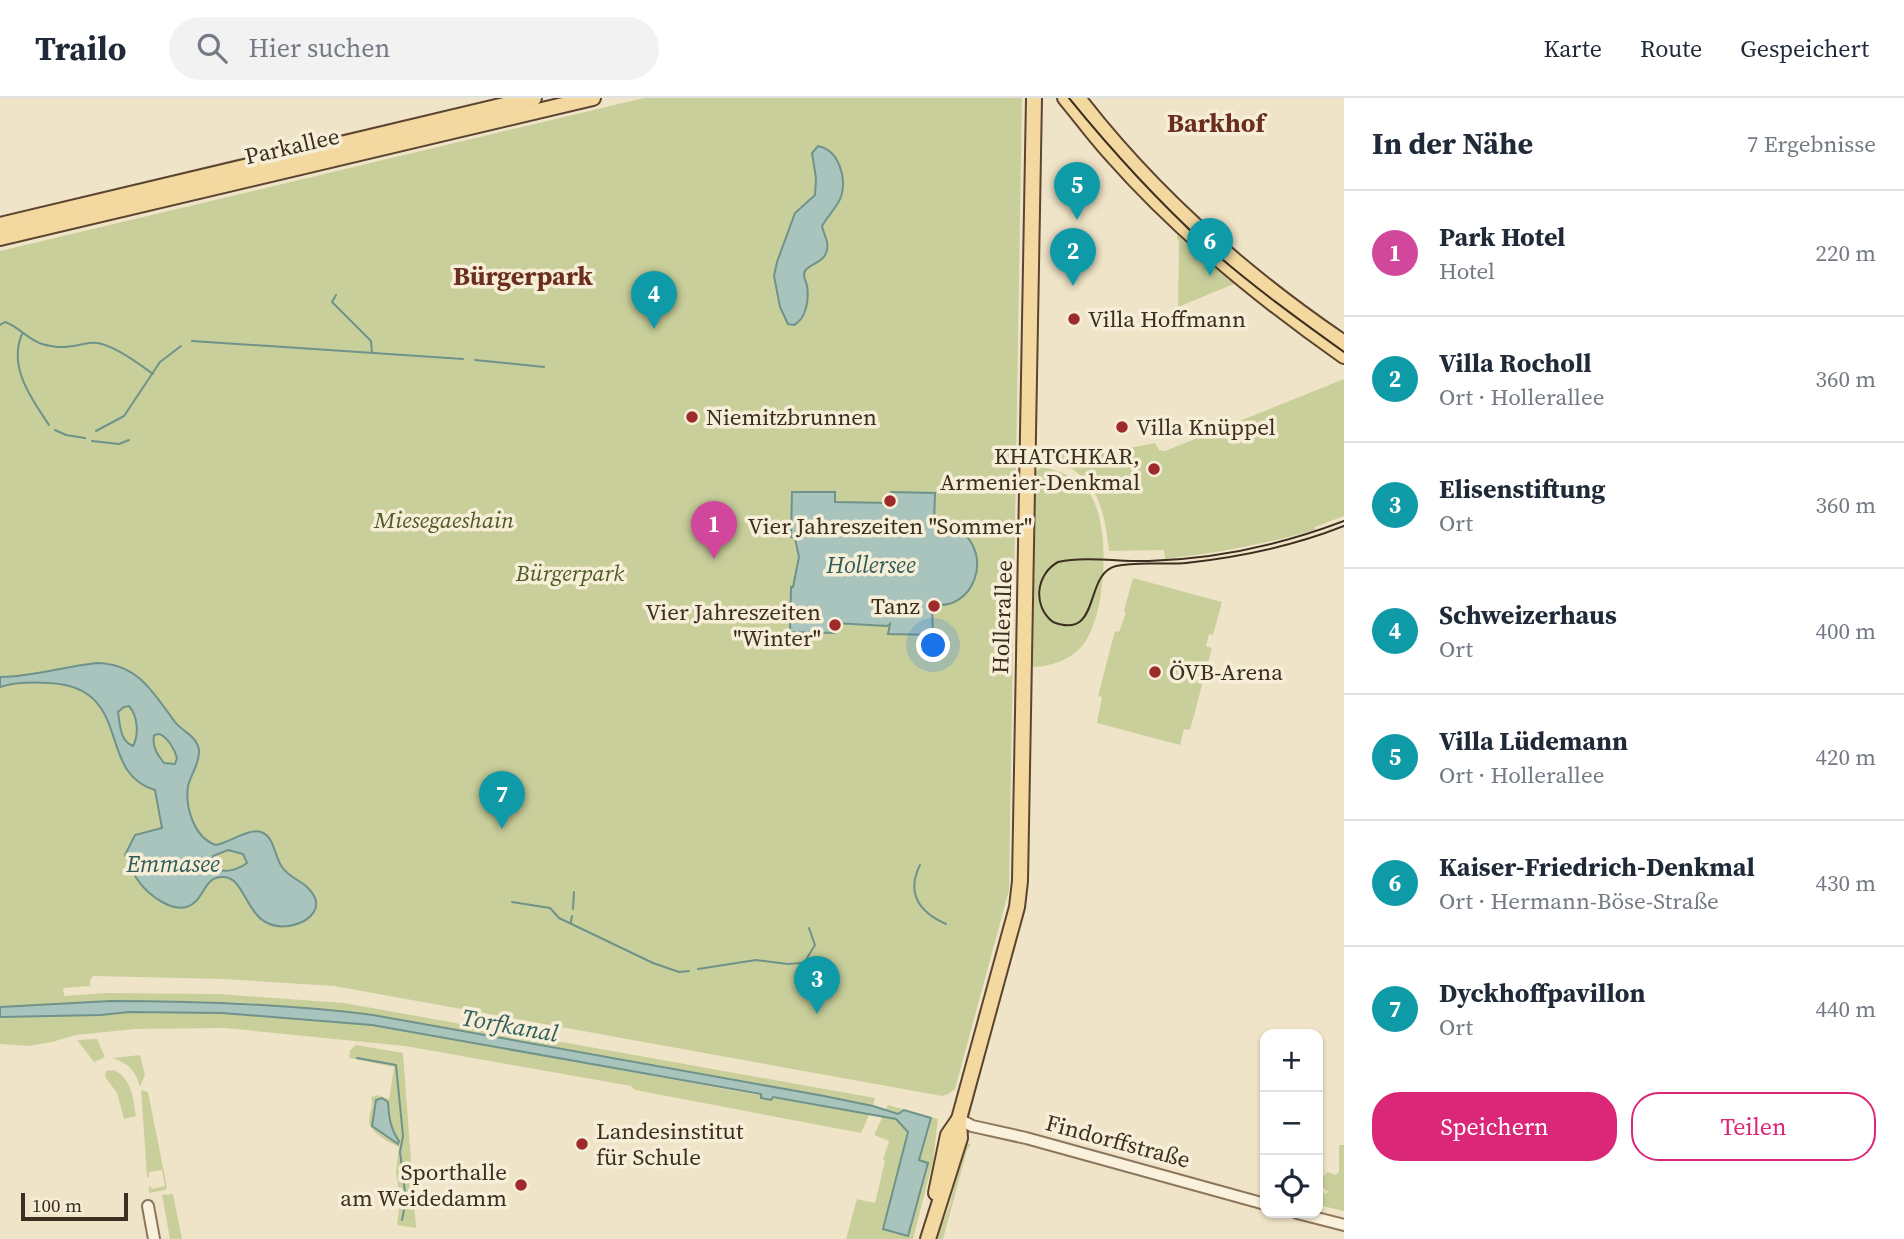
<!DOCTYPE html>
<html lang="de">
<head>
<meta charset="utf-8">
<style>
	:root { --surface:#fff; --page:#f2f2f3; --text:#1f2937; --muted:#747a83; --line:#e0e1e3; --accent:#db2777 }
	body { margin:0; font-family:"Source Serif 4",serif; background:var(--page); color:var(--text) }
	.controls { position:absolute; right:21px; bottom:21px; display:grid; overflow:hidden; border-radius:14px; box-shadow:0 2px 5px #0004 }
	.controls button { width:63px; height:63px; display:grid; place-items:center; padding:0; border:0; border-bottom:2px solid var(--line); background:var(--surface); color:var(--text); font:35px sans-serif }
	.scale { position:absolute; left:21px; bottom:18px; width:107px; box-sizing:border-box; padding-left:7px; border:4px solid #3d2e20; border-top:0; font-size:19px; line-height:24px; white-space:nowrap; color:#3d2e20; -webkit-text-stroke:5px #f7eed8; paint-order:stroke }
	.you { position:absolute; left:934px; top:548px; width:24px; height:24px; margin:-18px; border:5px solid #fff; border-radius:50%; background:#1a73e8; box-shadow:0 0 0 10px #1a73e833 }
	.badge { display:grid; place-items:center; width:46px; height:46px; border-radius:50%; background:var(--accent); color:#fff; font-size:23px; font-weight:700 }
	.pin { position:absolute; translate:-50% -58px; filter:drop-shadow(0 2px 4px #0008) }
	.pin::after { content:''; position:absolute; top:37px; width:24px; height:21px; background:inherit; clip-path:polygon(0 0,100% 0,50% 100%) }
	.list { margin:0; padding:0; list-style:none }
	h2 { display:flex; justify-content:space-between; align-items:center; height:91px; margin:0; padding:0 28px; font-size:30px }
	h2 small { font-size:23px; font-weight:400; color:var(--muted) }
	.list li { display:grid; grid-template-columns:46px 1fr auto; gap:21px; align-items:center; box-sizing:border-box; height:126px; padding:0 28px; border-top:2px solid var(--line) }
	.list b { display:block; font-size:26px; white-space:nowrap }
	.list p { margin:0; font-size:23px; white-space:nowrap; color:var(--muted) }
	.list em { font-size:23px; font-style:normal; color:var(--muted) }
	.actions { display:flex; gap:14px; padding:21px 28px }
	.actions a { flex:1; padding:16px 0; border:2px solid var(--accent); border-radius:28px; text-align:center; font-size:24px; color:var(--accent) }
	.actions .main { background:var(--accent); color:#fff }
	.icon { flex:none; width:38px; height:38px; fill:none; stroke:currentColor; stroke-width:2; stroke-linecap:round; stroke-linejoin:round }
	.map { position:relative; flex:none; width:1344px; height:1141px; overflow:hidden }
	header { display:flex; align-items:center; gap:42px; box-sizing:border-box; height:98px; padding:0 35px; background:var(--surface); border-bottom:2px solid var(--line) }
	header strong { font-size:33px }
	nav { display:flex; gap:38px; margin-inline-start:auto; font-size:24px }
	.search { width:490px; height:63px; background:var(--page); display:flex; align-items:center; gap:18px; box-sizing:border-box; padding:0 24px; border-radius:38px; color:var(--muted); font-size:26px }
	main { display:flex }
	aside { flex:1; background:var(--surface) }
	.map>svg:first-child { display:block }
	.green { fill:#c9cf9b }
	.water { fill:#a9c4bc; stroke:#6f938a; stroke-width:2; fill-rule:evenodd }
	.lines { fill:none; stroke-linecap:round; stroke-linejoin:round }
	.stream { stroke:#6f938a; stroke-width:2 }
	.minor-casing { stroke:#8d765c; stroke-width:14 }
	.major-casing { stroke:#5b4430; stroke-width:18 }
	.minor { stroke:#faf1dc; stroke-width:10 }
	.major { stroke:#f3d9a0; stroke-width:14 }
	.tram { stroke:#3d2e20; stroke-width:2 }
	.poi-dot { fill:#9e2a2b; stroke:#f7eed8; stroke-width:2.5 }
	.labels { text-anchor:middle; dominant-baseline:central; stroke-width:7; stroke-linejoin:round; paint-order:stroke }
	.street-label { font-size:23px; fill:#3d2e20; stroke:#f7eed8 }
	.poi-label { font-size:23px; fill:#3d2e20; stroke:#f7eed8; text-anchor:start }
	.park-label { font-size:23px; font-style:italic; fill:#4d5a26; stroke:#f7eed8 }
	.water-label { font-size:24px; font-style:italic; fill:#2f5d5a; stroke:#f7eed8 }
	.quarter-label { font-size:26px; font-weight:bold; fill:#6b2e1e; stroke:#f7eed8 }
</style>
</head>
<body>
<header>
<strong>Trailo</strong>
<div class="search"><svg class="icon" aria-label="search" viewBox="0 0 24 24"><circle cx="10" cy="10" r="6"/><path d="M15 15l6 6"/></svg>Hier suchen</div>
<nav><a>Karte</a><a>Route</a><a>Gespeichert</a></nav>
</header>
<main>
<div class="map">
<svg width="1344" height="1141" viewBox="0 0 1344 1141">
	<rect width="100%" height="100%" fill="#f0e4c8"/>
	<g class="green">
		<path d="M 644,0 L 1022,0 L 1009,792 L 955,991 L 948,996 L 942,998 L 334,888 L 224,881 L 93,878 L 90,883 L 90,888 L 63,890 L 64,898 L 105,895 L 219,896 L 344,905 L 875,1000 L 873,1008 L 373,917 C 322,911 270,905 219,904 C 146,901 73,905 0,909 L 0,153 Z"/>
		<path d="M 1177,133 L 1236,185 L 1178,209 L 1179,143 L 1177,141 Z"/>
		<path d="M 1344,281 L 1344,418 L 1315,429 L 1315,432 C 1266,446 1216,455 1165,461 L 1164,452 L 1109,453 C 1105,419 1100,384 1066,368 C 1057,364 1048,362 1040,358 L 1040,355 L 1130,350 L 1155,345 L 1159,352 L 1165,353 Z"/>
		<path d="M 1041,369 C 1058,372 1077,379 1088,393 C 1112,425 1107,518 1082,548 C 1070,562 1052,568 1034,569 L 1030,567 L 1032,377 Z"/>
		<path d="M 1133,480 L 1222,504 L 1213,537 L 1209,536 L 1206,548 L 1212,550 L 1190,632 L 1184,631 L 1180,647 L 1097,625 L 1102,599 L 1098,598 L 1115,533 L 1119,534 L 1126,515 L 1124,513 Z"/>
		<path d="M 129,914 L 222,915 L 372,927 L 758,997 L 762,996 L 762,1000 L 770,1002 L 773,999 L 869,1017 L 861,1035 L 635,992 L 631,988 L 405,948 L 225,930 L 135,931 L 76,937 L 52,944 L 28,948 L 0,946 L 0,919 L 101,917 Z"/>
		<path d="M 97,941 L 105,959 L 94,964 L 77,942 Z"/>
		<path d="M 356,947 L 403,955 L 416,1130 L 397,1127 L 400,1101 L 396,1074 L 399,1049 C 391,1046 368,1033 369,1023 C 369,1014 374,1009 371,999 L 377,997 L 389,1001 L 394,969 L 349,960 L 350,952 Z"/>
		<path d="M 140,957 L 145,977 L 140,989 C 135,972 129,966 113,960 Z"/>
		<path d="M 114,972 C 132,981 133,1000 136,1018 L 124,1021 L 117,995 L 105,979 L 106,973 Z"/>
		<path d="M 141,992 L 148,994 L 167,1089 L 165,1092 L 149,1095 L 149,1087 L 152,1091 L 165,1088 L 162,1072 L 149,1074 L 149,1080 L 147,1079 Z"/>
		<path d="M 888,1007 L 938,1021 L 933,1063 L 913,1141 L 846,1141 L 857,1101 L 875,1105 L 885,1063 L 883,1062 L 889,1043 L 874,1037 Z"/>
		<path d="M 965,1045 L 971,1046 L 967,1052 L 943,1141 L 936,1141 L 949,1109 Z"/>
		<path d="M 1339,1047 L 1344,1047 L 1344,1113 L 1318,1107 L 1318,1086 L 1325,1096 L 1329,1093 L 1326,1093 L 1318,1082 L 1328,1074 L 1336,1077 L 1339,1074 Z"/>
		<path d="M 173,1096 L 182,1141 L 170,1141 L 162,1097 Z"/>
	</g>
	<g class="water">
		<path d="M 818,48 C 839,52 847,80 841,99 C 837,109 828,118 822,128 C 823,133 826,139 827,144 C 831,167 804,164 804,177 C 804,180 806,184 807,187 C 809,201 807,220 794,227 L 788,226 L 780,209 L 774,178 L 777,164 L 795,115 L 815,97 L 816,80 L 812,55 Z"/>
		<path d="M 792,394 L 835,394 L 835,404 L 892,405 L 891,394 L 935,395 L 934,426 C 941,424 951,427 959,432 C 995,456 973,515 932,506 L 933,537 L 888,536 L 890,526 L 887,528 L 834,525 L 834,535 L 790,534 L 791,489 L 793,489 L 799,459 L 795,440 L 791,439 Z"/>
		<path d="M 97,565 C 139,566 153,595 175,624 C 183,634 197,638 199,652 C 200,665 191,676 188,688 C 185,709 194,740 216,747 C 229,745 248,730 261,734 C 275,739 274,758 282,769 C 289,779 298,781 307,789 C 327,808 311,824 289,828 C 243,834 249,776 221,779 C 206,780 204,796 195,804 C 177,821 147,796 137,781 C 132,774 129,765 125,757 L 135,737 L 162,730 L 155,692 C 95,675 135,589 49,585 C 33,584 15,584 0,589 L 0,579 C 33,579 65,568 97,565 ZM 124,609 L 129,608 C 138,618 139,637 133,648 C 120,643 120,627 118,614 ZM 159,636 C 167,638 175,652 177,660 L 175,666 L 164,665 C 157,656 152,649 154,637 ZM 228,752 L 243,756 L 247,765 C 236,773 220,777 210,766 L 213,758 Z"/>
		<path d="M 111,903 C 199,903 286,906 373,917 L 824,998 L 873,1008 L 898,1016 L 904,1012 L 931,1020 L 919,1062 L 928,1065 L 908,1138 L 883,1131 L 908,1034 L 896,1021 L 773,999 L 771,1002 L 761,1000 L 761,996 L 372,927 L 222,915 L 129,914 L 101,917 L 0,919 L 0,909 Z"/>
		<path d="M 382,1000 L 388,1004 C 389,1019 390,1030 399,1043 L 398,1046 L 372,1028 L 376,1002 Z"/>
	</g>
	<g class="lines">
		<g class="stream">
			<path d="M 336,197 L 332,204 L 371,243 L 372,255"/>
			<path d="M 0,227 L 5,224 C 18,228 27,241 42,246 C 64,252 70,248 90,245 C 108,242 139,266 153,276"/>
			<path d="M 22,236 C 8,269 31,300 49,327"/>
			<path d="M 192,243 L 463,261"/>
			<path d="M 475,262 L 544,269"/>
			<path d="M 55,332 L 66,337 L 85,340"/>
			<path d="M 96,333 L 124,318 L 160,264 L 181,248"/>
			<path d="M 92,343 L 119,346 L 129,342"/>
			<path d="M 920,767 C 906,795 919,814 946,826"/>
			<path d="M 512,804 L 550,810 L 559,820 L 653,865 L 679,874 L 689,873"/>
			<path d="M 573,811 L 574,794"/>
			<path d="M 571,824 L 572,818"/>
			<path d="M 807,860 L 815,847 L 809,830"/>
			<path d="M 698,871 L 756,862 L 788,866 L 801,865"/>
			<path d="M 357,960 L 396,967 L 403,1038 L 400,1054 L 406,1102 L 402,1122"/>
		</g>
		<defs>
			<g id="minor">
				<path d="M 959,1021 L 972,1028 L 1026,1040 L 1265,1106"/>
				<path d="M 148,1108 L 154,1141"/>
				<path d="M 1297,1115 L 1344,1127"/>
			</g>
			<g id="major">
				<path d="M 1065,0 C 1081,19 1096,40 1113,58 C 1181,135 1260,199 1344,258"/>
				<path d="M 1078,0 C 1152,96 1244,177 1344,245"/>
				<path d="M 0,127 L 534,0"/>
				<path d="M 0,140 L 593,0"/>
				<path d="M 936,1095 L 948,1037 L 959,1021"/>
				<path d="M 928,1141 L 960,1040 L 959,1021 L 1017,809 L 1020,783 L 1034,0"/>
			</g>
		</defs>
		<use href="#minor" class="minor-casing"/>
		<use href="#major" class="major-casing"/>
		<use href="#minor" class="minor"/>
		<use href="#major" class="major"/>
		<g class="tram">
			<path d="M 1069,0 C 1112,53 1158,103 1208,149 C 1251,187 1298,221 1344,254"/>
			<path d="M 1344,423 C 1281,447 1217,461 1149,463 C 1120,464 1087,458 1058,464 C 1036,476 1032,508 1053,524 C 1102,543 1083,476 1116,468 C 1137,463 1165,467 1186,465 C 1240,459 1294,448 1344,428"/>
		</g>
	</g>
	<g class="poi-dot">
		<circle cx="1074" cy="221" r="7"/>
		<circle cx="692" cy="319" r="7"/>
		<circle cx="1122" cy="329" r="7"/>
		<circle cx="1154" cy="371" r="7"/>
		<circle cx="890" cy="403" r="7"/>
		<circle cx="934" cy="508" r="7"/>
		<circle cx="835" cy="527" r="7"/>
		<circle cx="1155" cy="574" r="7"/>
		<circle cx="582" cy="1046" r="7"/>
		<circle cx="521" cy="1087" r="7"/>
	</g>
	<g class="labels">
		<g class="street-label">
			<text transform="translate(292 48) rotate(-13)">Parkallee</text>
			<text transform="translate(1002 519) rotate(-88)">Hollerallee</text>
			<text transform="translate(1118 1043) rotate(15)">Findorffstraße</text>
		</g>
		<g class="poi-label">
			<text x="1088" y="221">Villa Hoffmann</text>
			<text x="706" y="319">Niemitzbrunnen</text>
			<text x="1136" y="329">Villa Knüppel</text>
			<text x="1140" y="358" text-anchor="end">KHATCHKAR,<tspan x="1140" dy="26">Armenier-Denkmal</tspan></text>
			<text x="890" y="428" text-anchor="middle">Vier Jahreszeiten "Sommer"</text>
			<text x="920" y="508" text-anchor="end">Tanz</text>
			<text x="821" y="514" text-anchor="end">Vier Jahreszeiten<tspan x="821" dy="26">"Winter"</tspan></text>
			<text x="1169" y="574">ÖVB-Arena</text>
			<text x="596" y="1033">Landesinstitut<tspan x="596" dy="26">für Schule</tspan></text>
			<text x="507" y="1074" text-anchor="end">Sporthalle<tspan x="507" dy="26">am Weidedamm</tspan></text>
		</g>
		<g class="park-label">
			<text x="444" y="422">Miesegaeshain</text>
			<text x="570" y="475">Bürgerpark</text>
		</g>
		<g class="water-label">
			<text x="871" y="466">Hollersee</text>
			<text x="173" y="765">Emmasee</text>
			<text transform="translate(510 927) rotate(10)">Torfkanal</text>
		</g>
		<g class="quarter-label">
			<text x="1216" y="25">Barkhof</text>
			<text x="523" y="178">Bürgerpark</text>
		</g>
	</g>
</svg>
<div class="controls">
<button>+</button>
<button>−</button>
<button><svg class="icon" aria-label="locate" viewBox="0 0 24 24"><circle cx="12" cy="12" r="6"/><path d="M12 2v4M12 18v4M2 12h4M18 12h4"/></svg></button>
</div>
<div class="scale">100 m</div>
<div class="you"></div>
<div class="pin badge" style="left:714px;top:461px;background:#d1479c">1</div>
<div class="pin badge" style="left:1073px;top:188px;background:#0f9aa8">2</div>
<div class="pin badge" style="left:817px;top:916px;background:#0f9aa8">3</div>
<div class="pin badge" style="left:654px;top:231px;background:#0f9aa8">4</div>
<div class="pin badge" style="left:1077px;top:122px;background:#0f9aa8">5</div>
<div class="pin badge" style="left:1210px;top:178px;background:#0f9aa8">6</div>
<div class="pin badge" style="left:502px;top:731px;background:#0f9aa8">7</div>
</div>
<aside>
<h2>In der Nähe<small>7 Ergebnisse</small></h2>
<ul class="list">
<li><span class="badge" style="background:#d1479c">1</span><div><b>Park Hotel</b><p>Hotel</p></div><em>220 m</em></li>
<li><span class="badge" style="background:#0f9aa8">2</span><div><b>Villa Rocholl</b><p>Ort · Hollerallee</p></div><em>360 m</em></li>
<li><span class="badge" style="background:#0f9aa8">3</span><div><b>Elisenstiftung</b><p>Ort</p></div><em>360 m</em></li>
<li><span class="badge" style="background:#0f9aa8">4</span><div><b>Schweizerhaus</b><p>Ort</p></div><em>400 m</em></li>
<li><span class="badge" style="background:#0f9aa8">5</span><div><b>Villa Lüdemann</b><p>Ort · Hollerallee</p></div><em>420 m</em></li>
<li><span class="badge" style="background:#0f9aa8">6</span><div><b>Kaiser-Friedrich-Denkmal</b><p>Ort · Hermann-Böse-Straße</p></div><em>430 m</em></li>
<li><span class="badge" style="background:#0f9aa8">7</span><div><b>Dyckhoffpavillon</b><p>Ort</p></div><em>440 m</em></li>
</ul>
<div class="actions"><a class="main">Speichern</a><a>Teilen</a></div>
</aside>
</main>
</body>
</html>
